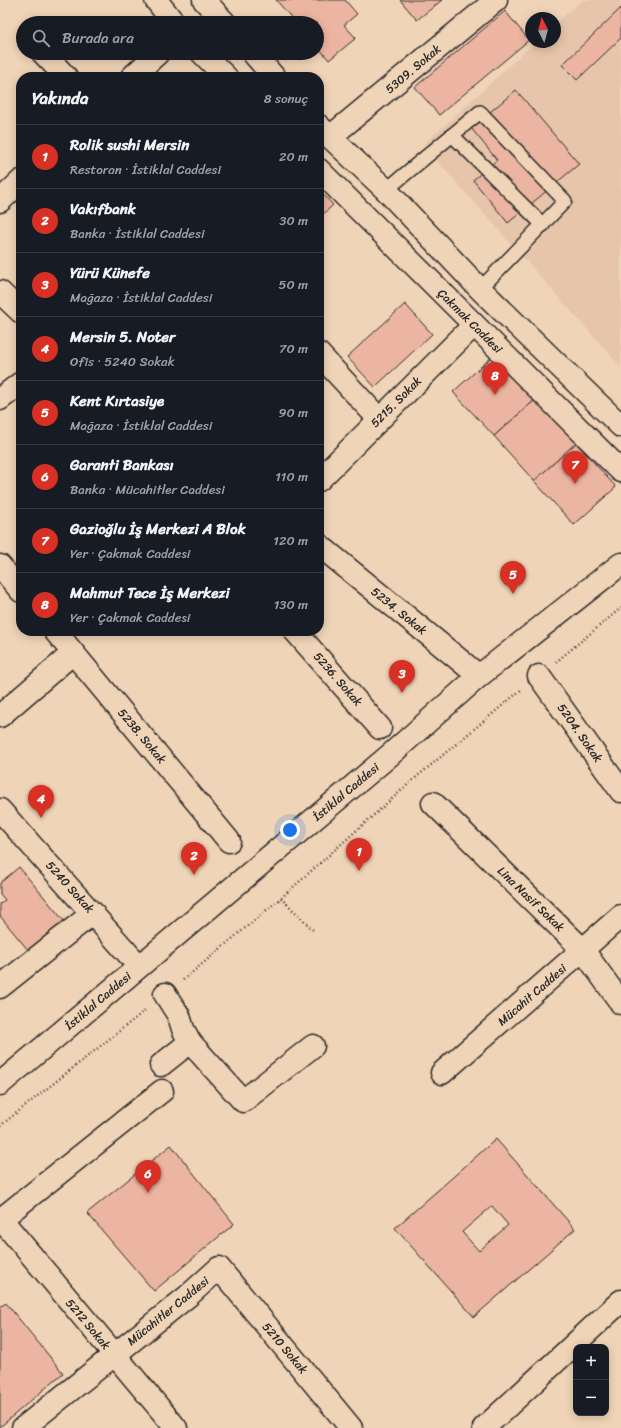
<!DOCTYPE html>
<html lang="tr">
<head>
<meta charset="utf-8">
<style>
	:root { --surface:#171b24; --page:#20242c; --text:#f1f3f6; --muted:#9ea1a6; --line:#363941; --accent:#d93025 }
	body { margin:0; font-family:Sriracha,sans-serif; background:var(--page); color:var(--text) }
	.controls { position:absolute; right:12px; bottom:12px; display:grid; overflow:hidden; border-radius:8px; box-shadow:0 2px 10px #0003 }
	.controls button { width:36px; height:36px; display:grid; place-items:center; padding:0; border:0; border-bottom:1px solid var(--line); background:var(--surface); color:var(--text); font:20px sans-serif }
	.compass { position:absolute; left:525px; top:12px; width:36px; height:36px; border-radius:50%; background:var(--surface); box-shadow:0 2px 10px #0003; rotate:354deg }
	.you { position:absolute; left:290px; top:830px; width:14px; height:14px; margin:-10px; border:3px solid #fff; border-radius:50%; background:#1a73e8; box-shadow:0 0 0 6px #1a73e833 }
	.badge { display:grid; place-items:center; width:26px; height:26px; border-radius:50%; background:var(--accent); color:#fff; font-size:13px; font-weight:700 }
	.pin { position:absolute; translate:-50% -33px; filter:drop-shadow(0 1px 2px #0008) }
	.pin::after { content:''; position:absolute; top:21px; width:14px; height:12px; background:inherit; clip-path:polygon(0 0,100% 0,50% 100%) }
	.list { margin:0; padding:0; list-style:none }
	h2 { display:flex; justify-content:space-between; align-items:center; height:52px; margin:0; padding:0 16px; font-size:17px }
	h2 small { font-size:13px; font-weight:400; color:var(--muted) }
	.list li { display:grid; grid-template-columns:26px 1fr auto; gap:12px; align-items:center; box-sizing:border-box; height:64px; padding:0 16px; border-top:1px solid var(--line) }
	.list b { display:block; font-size:15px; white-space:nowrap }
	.list p { margin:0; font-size:13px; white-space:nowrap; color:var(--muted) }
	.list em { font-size:13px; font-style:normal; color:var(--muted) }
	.icon { flex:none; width:22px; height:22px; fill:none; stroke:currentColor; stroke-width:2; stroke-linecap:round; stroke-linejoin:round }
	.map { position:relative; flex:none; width:621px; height:1428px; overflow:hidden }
	.search { position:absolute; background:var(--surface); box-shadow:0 2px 10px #0003; left:16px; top:16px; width:308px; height:44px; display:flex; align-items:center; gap:10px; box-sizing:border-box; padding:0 14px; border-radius:22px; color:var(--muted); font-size:15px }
	.panel { position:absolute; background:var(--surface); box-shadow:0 2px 10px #0003; left:16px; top:72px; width:308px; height:564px; border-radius:16px }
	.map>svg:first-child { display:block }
	.built { fill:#e7c5ab }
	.building { fill:#ecb5a1; stroke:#2b2b2b; fill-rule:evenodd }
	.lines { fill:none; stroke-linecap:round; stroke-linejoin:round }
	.lane-casing { stroke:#2b2b2b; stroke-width:16 }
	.street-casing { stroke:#2b2b2b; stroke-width:25 }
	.secondary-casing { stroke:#2b2b2b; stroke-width:25 }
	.path { stroke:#2b2b2b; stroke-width:2.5; stroke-dasharray:1 3; stroke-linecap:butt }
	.lane { stroke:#f0d4b7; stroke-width:13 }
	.street { stroke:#f0d4b7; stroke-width:22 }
	.secondary { stroke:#f0d4b7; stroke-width:22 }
	.labels { text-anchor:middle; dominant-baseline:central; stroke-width:3; stroke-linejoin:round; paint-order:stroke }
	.street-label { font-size:12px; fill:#2b2b2b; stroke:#f0d4b7 }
</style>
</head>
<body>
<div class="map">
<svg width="621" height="1428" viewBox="0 0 621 1428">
	<rect width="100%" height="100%" fill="#f0d4b7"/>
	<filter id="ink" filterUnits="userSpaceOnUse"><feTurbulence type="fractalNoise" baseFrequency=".025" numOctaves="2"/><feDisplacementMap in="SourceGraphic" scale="8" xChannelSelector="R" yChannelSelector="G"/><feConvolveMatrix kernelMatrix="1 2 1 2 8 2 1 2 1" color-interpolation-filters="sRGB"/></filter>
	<g filter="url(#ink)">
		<path class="built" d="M 582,0 L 621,0 L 621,367 L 423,145 L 535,42 L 555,42 L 555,24 Z"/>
		<g class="building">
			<path d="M 276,0 L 345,0 L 357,14 L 344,25 L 356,38 L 329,60 L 317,46 L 317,23 L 296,23 Z"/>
			<path d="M 400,0 L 442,0 L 417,20 Z"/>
			<path d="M 621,8 L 621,38 L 577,80 L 562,65 Z"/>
			<path d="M 505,11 L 529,40 L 439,115 L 415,87 Z"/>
			<path d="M 516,90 L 579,164 L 508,223 L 473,180 L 497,160 L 471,128 Z"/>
			<path d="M 319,190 L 333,205 L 319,218 Z"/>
			<path d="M 405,304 L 432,334 L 375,387 L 347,357 Z"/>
			<path d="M 495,354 L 536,399 L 494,436 L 453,392 Z"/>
			<path d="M 536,399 L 576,443 L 534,481 L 494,436 Z"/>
			<path d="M 576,443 L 616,487 L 574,525 L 534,481 Z"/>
			<path d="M 19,867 L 64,921 L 28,950 L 0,916 L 0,904 L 5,900 L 0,894 L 0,883 Z"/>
			<path d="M 496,1139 L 575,1229 L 474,1317 L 395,1228 ZM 492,1206 L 508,1225 L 479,1251 L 462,1232 Z"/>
			<path d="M 171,1145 L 234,1224 L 154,1291 L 87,1213 Z"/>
			<path d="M 6,1303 L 63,1373 L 0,1427 L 0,1307 Z"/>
		</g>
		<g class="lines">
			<defs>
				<g id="lane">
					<path d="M 452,135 L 543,225"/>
					<path d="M 386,190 L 480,112 L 565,201 L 480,289"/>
				</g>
				<g id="street">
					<path d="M 43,53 L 66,77"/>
					<path d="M 132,77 L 158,53"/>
					<path d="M 330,137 L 496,0"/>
					<path d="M 0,201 L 21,181"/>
					<path d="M 0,292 L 21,312"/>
					<path d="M 319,354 L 379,419"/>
					<path d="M 0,399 L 21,383"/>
					<path d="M 319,480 L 474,325"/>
					<path d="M 319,545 L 479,676"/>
					<path d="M 0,566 L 21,591"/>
					<path d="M 55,631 L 229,841"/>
					<path d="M 295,631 L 380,728"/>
					<path d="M 539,676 L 621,791"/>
					<path d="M 0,716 L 73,653"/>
					<path d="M 433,803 L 583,950 L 621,1003"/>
					<path d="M 0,810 L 139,966"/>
					<path d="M 0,987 L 93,913"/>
					<path d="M 165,994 L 179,1016 L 183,1029 L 190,1042"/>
					<path d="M 161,1065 L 190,1042 L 243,1101 L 313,1046"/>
					<path d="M 442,1073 L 621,916"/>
					<path d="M 1,1219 L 176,1428"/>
					<path d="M 0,1220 L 162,1091"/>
					<path d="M 23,1428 L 188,1296 L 219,1268 L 351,1428"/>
					<path d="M 484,1428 L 621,1301"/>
				</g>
				<g id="secondary">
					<path d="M 156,0 L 174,23"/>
					<path d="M 204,0 L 225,23"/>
					<path d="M 202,53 L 226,77"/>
					<path d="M 253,53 L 274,77"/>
					<path d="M 319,126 L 330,137 L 386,190 L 480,289 L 621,426"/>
					<path d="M 319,170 L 621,471"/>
					<path d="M 0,1084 L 390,755 L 479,676 L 621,564"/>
				</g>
			</defs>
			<use href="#lane" class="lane-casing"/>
			<use href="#street" class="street-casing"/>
			<use href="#secondary" class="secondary-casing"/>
			<g class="path">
				<path d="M 556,662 L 621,608"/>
				<path d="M 281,898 L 314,931"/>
				<path d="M 183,980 L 281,898 L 413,780 L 521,690"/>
				<path d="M 0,1126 L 147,1009"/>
			</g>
			<use href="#lane" class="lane"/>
			<use href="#street" class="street"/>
			<use href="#secondary" class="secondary"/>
		</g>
	</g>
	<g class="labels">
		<g class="street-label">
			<text transform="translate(413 69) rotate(-40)">5309. Sokak</text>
			<text transform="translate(470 321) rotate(45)">Çakmak Caddesi</text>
			<text transform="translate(396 402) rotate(-45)">5215. Sokak</text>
			<text transform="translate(399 611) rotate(39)">5234. Sokak</text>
			<text transform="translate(338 679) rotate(49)">5236. Sokak</text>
			<text transform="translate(580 733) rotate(55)">5204. Sokak</text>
			<text transform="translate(142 736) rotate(50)">5238. Sokak</text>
			<text transform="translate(346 792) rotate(-40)">İstiklal Caddesi</text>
			<text transform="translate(70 887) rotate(48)">5240 Sokak</text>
			<text transform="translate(531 899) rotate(44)">Lina Nasif Sokak</text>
			<text transform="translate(532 995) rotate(-41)">Mücahit Caddesi</text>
			<text transform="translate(98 1001) rotate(-40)">İstiklal Caddesi</text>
			<text transform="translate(168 1311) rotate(-39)">Mücahitler Caddesi</text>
			<text transform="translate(88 1324) rotate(50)">5212 Sokak</text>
			<text transform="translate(285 1348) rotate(50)">5210 Sokak</text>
		</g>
	</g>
</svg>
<div class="controls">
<button>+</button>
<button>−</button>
</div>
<svg class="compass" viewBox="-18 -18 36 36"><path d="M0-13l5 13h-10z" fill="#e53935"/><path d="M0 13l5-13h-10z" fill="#9ea1a6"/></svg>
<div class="you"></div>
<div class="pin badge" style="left:359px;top:871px">1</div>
<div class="pin badge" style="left:194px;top:875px">2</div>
<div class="pin badge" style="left:402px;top:693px">3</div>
<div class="pin badge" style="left:41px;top:818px">4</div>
<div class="pin badge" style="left:513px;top:594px">5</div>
<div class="pin badge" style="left:148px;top:1193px">6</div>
<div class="pin badge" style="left:575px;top:484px">7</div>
<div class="pin badge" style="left:495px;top:395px">8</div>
<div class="search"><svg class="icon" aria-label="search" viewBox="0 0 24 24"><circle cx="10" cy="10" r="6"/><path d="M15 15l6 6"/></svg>Burada ara</div>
<section class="panel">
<h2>Yakında<small>8 sonuç</small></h2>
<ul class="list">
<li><span class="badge">1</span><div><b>Rolik sushi Mersin</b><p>Restoran · İstiklal Caddesi</p></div><em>20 m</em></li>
<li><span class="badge">2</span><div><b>Vakıfbank</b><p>Banka · İstiklal Caddesi</p></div><em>30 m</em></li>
<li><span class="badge">3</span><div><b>Yürü Künefe</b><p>Mağaza · İstiklal Caddesi</p></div><em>50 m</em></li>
<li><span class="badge">4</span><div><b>Mersin 5. Noter</b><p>Ofis · 5240 Sokak</p></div><em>70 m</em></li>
<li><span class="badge">5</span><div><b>Kent Kırtasiye</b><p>Mağaza · İstiklal Caddesi</p></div><em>90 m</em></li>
<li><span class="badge">6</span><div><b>Garanti Bankası</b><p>Banka · Mücahitler Caddesi</p></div><em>110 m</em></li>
<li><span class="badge">7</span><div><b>Gazioğlu İş Merkezi A Blok</b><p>Yer · Çakmak Caddesi</p></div><em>120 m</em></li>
<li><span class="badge">8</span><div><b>Mahmut Tece İş Merkezi</b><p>Yer · Çakmak Caddesi</p></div><em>130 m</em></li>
</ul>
</section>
</div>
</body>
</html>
